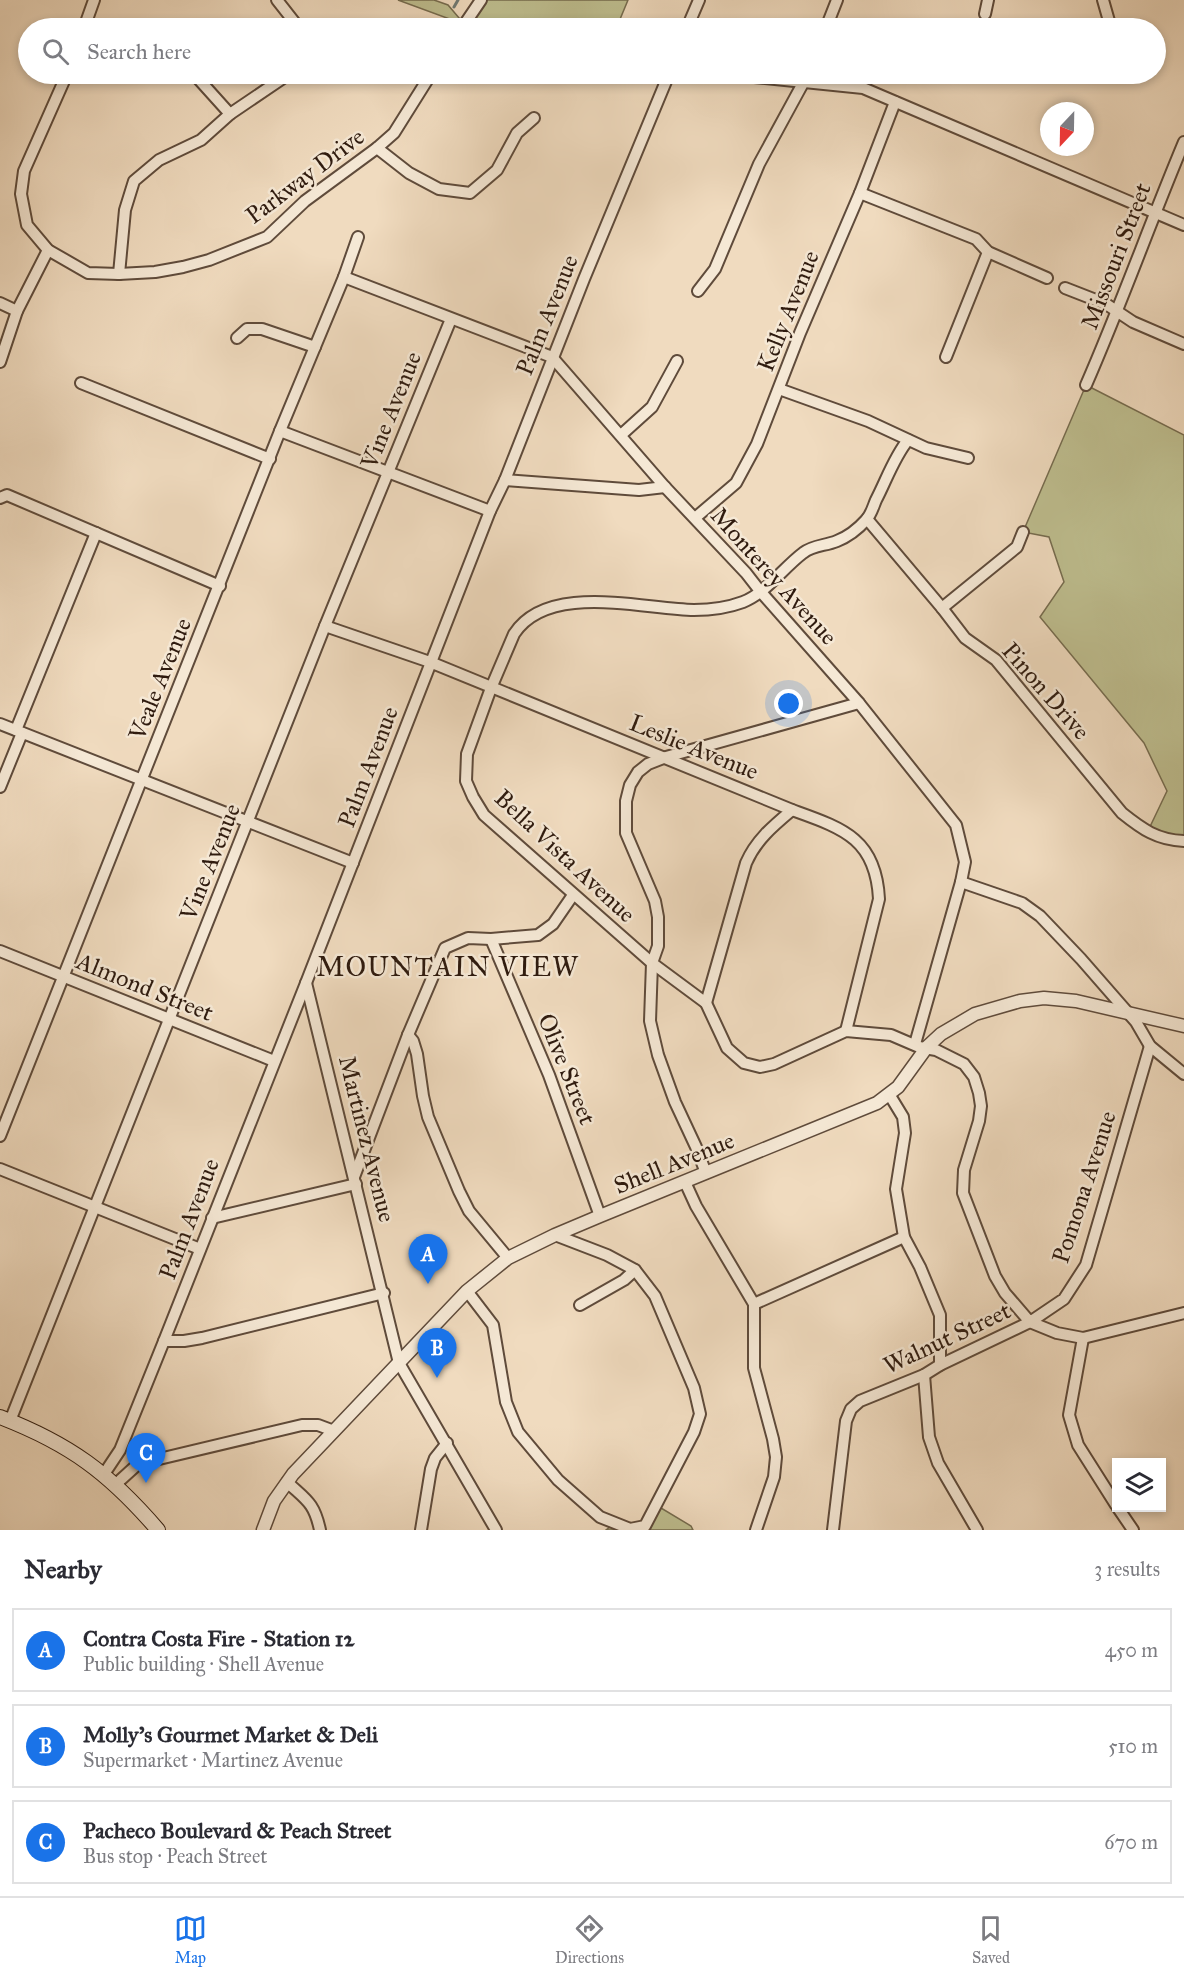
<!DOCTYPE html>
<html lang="en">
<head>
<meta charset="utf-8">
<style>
	:root { --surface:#fff; --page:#f7f7f7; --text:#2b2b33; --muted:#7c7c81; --line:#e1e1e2; --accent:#1a73e8 }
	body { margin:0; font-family:"IM FELL Great Primer",serif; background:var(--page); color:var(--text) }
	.controls { position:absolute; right:18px; bottom:18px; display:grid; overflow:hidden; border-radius:0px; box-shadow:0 3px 9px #0003 }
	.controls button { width:54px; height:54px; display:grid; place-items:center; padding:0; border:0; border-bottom:2px solid var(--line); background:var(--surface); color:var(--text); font:30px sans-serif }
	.compass { position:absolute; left:1040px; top:102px; width:54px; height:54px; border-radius:50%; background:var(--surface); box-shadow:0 3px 9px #0003; rotate:202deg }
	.you { position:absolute; left:789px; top:704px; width:21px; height:21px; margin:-15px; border:4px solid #fff; border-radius:50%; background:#1a73e8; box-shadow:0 0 0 9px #1a73e833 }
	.badge { display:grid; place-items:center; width:39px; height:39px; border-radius:50%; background:var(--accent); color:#fff; font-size:20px; font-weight:700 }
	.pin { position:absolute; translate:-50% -50px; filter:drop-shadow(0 2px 3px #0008) }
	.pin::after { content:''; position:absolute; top:32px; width:21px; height:18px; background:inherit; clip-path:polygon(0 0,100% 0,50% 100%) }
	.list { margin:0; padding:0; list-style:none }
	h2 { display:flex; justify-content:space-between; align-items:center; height:78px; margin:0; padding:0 24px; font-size:26px }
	h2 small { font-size:20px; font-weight:400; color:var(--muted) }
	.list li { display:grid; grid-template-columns:39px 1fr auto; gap:18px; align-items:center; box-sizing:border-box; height:84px; margin:0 12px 12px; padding:0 12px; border:2px solid var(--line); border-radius:0px }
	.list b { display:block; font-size:22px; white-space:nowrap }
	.list p { margin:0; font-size:20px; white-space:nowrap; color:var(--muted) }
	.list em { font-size:20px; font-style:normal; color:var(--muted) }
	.icon { flex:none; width:33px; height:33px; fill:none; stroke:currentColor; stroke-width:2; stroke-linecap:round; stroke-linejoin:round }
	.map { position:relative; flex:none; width:1184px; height:1530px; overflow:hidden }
	.search { position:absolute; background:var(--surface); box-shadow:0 3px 9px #0003; left:18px; right:18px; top:18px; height:66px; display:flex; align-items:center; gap:15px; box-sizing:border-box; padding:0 21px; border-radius:33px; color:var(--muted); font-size:22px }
	.sheet { height:366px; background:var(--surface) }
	nav { display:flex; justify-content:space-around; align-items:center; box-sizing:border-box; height:84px; border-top:2px solid var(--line); background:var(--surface); font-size:16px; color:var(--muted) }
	nav a { display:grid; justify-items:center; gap:3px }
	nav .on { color:var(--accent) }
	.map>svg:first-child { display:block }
	.green { fill:#bebe8f; stroke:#766c4f; stroke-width:1.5 }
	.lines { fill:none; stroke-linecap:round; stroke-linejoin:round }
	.stream { stroke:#707a74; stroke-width:3 }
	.minor-casing { stroke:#5f4b3b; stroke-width:14 }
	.tertiary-casing { stroke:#5f4b3b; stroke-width:15 }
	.secondary-casing { stroke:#2f1b0f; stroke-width:16 }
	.minor { stroke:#f5e8d5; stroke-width:10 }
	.tertiary { stroke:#f5e8d5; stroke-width:12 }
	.secondary { stroke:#f5e8d5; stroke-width:14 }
	.labels { text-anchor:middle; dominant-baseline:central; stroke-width:5; stroke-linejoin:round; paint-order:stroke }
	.street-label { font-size:24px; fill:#2f1b0f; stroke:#f5e8d5 }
	.quarter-label { font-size:27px; letter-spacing:1.5px; fill:#2f1b0f; stroke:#f5e8d5 }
</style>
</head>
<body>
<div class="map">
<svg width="1184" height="1530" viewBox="0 0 1184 1530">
	<rect width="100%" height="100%" fill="#f0dbbf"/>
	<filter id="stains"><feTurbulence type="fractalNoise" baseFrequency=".00333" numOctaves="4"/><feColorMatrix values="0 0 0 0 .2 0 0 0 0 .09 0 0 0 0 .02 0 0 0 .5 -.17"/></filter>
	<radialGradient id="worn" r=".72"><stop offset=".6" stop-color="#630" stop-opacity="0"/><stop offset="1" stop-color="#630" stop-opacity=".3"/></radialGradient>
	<g class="green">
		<path d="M 398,0 L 434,0 L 448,5 L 465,25 L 481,0 L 628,0 L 618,24 L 610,26 L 609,28 L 474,28 Z"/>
		<path d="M 1086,385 L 1184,435 L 1184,841 L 1147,833 L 1167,791 L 1144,743 L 1040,617 L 1064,582 L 1049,537 L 1023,532 Z"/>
		<path d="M 656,1505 L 691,1526 L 693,1530 L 606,1530 L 615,1523 L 644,1526 Z"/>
	</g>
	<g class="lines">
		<path class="stream" d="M 454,7 L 458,0"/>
		<defs>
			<g id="minor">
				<path d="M 277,0 L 299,28"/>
				<path d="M 1103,0 L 1111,28"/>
				<path d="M 985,14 L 988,0"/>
				<path d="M 84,28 L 94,0"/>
				<path d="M 462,28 L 481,0"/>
				<path d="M 687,28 L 699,0"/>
				<path d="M 826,28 L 837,0"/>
				<path d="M 67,74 L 24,171 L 21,194 L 27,225 L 48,250 L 88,273 L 119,274 L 155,272 L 183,267 L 209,260 L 267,237 L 305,201 L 377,148 L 394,133 L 431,74"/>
				<path d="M 194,74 L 230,114"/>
				<path d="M 744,74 L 754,77 L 863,88 L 1184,225"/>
				<path d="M 377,148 L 409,173 L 439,189 L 470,193 L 497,170 L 517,133 L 534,118"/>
				<path d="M 860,193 L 976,239 L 988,252 L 1047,278"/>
				<path d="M 119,274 L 125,210 L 134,181 L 159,160 L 201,140 L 230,114 L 289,74"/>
				<path d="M 344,277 L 552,357 L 665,487 L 746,573 L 760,591 L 859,703 L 956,825 L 965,862 L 961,882 L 915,1044"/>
				<path d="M 1065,288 L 1106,304 L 1133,322 L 1184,344"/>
				<path d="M 698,291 L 715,269 L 759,164 L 808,74"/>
				<path d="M 0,303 L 17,311"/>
				<path d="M 237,338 L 247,329 L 262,329 L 315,347"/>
				<path d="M 946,357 L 988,252"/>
				<path d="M 0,362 L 17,311 L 48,250"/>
				<path d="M 81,383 L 270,459"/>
				<path d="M 1086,385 C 1121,305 1150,223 1184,142"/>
				<path d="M 779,389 L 868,421 L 926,448 L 968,458"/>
				<path d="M 280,431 L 490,511"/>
				<path d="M 621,435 L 652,407 L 677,361"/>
				<path d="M 908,440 C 894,457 886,481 876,500 C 873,507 871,515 866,520 C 858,529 847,537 837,541 C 825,546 813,545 803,553 C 783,568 766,593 743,602 C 727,608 711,610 694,610 C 642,609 548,582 514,634 L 491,688 L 467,754 L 466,781 L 473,797 L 484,815 L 652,963 L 706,1003 L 727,1048 L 744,1063 L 760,1067 L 774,1064 L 846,1031 L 891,1035 L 919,1047 L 936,1050 L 964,1064 L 974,1077 L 979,1093 L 981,1106 L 979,1121 L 964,1170 L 963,1193 L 995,1276 L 1005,1293 L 1030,1322 L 1064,1299 L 1086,1265 L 1150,1046"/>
				<path d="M 505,480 L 639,490 L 665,487"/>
				<path d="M 0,498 L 7,495 L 220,586"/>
				<path d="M 695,518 L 736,483 L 757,444 L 800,333 L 860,193 L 895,102"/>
				<path d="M 867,519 L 942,608 L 965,638 L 996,660 L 1122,813 C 1142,829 1157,840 1184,841"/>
				<path d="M 942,608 L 1017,547 L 1023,532"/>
				<path d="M 325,626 L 430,662 L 792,810 C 842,828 876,838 879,899 L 846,1031"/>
				<path d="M 0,724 L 353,863"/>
				<path d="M 16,730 L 96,533"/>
				<path d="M 0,787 L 22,733"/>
				<path d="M 961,882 L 1022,903 L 1040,916 L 1081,959 L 1136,1022 L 1150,1046 L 1184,1074"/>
				<path d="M 491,939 L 549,1075 L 600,1216"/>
				<path d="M 0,951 L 274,1061"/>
				<path d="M 306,983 L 399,1363 L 496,1530"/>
				<path d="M 706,1003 L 746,863 C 756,840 773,826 792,810"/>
				<path d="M 408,1035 L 413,1041 L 417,1054 L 423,1096 L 428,1117 L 459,1191 L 469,1211 L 508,1258"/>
				<path d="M 889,1094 L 903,1117 L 905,1133 L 896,1189 L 904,1237 L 920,1267 L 940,1315 L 940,1365"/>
				<path d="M 0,1136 L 280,431 L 344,277 L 358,237"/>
				<path d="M 0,1169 L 200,1249"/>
				<path d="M 706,1173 L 696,1147 L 675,1102 L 658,1055 L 650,1021 L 652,963 L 658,946 L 658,917 L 655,901 L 626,833 L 626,801 L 630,785 L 638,772 L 648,764 L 666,757 L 859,703"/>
				<path d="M 354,1177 L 408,1035 L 445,948 L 468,938 L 491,939 L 538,935 L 553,924 L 573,895"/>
				<path d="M 685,1182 L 696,1206 L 754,1304 L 754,1368 L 773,1439 L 776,1457 L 774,1477 L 756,1530"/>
				<path d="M 212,1218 L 356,1184"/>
				<path d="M 467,1291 L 493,1325 L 506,1402 L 518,1432 L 558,1480 L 600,1517 L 630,1529 L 645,1526 L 694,1432 L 700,1414 L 694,1388 L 655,1296 L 635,1270 L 607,1255 L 555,1235"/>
				<path d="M 754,1304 L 904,1237"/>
				<path d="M 580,1305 L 624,1280 L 635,1270"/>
				<path d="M 1083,1338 L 1069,1415 L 1078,1445 L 1116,1505"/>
				<path d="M 164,1341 L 184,1341 L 202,1338 L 384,1293"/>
				<path d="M 924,1375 L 929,1437 L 938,1463 L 977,1530"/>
				<path d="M 10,1421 L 325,626 L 451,319"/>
				<path d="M 104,1474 L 120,1450 L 164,1341 L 306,983 L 490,511 L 505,480 L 584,279 L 669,74"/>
				<path d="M 287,1482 C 306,1500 314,1502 320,1530"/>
				<path d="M 116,1484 L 138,1464 L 302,1425 L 318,1425 L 334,1431"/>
				<path d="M 1118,1508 L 1133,1530"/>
				<path d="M 421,1530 L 431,1469 L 435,1458 L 447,1443"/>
				<path d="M 833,1530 L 846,1421 L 851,1409 L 860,1401 L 924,1375 L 940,1365 L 1030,1322 L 1057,1333 L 1083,1338 L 1184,1313"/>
			</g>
			<path id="tertiary" d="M 263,1530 L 274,1501 L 293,1474 L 467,1291 L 508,1258 L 555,1235 L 600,1216 L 877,1103 L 898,1087 L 927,1047 L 941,1034 L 975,1014 L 1020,1001 L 1044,998 L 1076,1001 L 1184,1026"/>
			<path id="secondary" d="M 0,1417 C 70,1444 109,1473 158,1530"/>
		</defs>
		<use href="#minor" class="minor-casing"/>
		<use href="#tertiary" class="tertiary-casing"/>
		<use href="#secondary" class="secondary-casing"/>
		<use href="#minor" class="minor"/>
		<use href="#tertiary" class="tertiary"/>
		<use href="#secondary" class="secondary"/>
	</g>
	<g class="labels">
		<g class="street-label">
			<text transform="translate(305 176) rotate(-37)">Parkway Drive</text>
			<text transform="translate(1116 256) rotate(-69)">Missouri Street</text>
			<text transform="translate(788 311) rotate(-68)">Kelly Avenue</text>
			<text transform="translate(547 315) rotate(-68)">Palm Avenue</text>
			<text transform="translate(391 410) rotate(-68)">Vine Avenue</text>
			<text transform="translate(774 576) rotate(48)">Monterey Avenue</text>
			<text transform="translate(160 679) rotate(-68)">Veale Avenue</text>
			<text transform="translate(1046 691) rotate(49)">Pinon Drive</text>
			<text transform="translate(694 747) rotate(22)">Leslie Avenue</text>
			<text transform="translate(368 767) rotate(-69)">Palm Avenue</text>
			<text transform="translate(565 856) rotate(43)">Bella Vista Avenue</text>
			<text transform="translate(210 862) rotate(-68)">Vine Avenue</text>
			<text transform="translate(145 987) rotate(22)">Almond Street</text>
			<text transform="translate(567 1069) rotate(68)">Olive Street</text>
			<text transform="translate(367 1139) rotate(76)">Martinez Avenue</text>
			<text transform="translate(674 1163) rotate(-22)">Shell Avenue</text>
			<text transform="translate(1084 1187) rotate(-72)">Pomona Avenue</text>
			<text transform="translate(189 1219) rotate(-69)">Palm Avenue</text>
			<text transform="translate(947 1338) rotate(-25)">Walnut Street</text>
		</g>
		<g class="quarter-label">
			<text x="448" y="966">MOUNTAIN VIEW</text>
		</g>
	</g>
	<rect width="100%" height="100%" filter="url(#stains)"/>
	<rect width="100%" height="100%" fill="url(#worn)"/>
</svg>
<div class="controls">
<button><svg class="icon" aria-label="layers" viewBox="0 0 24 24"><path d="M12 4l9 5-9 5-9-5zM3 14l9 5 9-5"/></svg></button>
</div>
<svg class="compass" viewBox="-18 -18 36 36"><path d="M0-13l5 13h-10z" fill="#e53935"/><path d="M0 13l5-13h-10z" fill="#7c7c81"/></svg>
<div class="you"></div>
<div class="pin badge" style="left:428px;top:1284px">A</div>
<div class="pin badge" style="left:437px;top:1378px">B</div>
<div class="pin badge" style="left:146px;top:1483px">C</div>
<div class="search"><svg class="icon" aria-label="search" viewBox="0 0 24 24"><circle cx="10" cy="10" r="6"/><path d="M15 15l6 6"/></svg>Search here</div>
</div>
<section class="sheet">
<h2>Nearby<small>3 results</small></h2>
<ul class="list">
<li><span class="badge">A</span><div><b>Contra Costa Fire - Station 12</b><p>Public building · Shell Avenue</p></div><em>450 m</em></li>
<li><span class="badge">B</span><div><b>Molly's Gourmet Market &amp; Deli</b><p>Supermarket · Martinez Avenue</p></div><em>510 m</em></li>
<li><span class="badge">C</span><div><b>Pacheco Boulevard &amp; Peach Street</b><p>Bus stop · Peach Street</p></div><em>670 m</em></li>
</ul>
</section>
<nav>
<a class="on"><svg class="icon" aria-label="map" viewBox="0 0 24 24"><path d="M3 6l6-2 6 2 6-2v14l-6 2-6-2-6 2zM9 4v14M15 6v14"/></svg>Map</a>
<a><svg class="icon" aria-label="directions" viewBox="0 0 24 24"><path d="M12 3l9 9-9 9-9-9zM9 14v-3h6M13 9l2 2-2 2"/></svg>Directions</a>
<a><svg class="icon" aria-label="saved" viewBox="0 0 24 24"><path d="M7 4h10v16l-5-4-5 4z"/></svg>Saved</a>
</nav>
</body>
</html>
